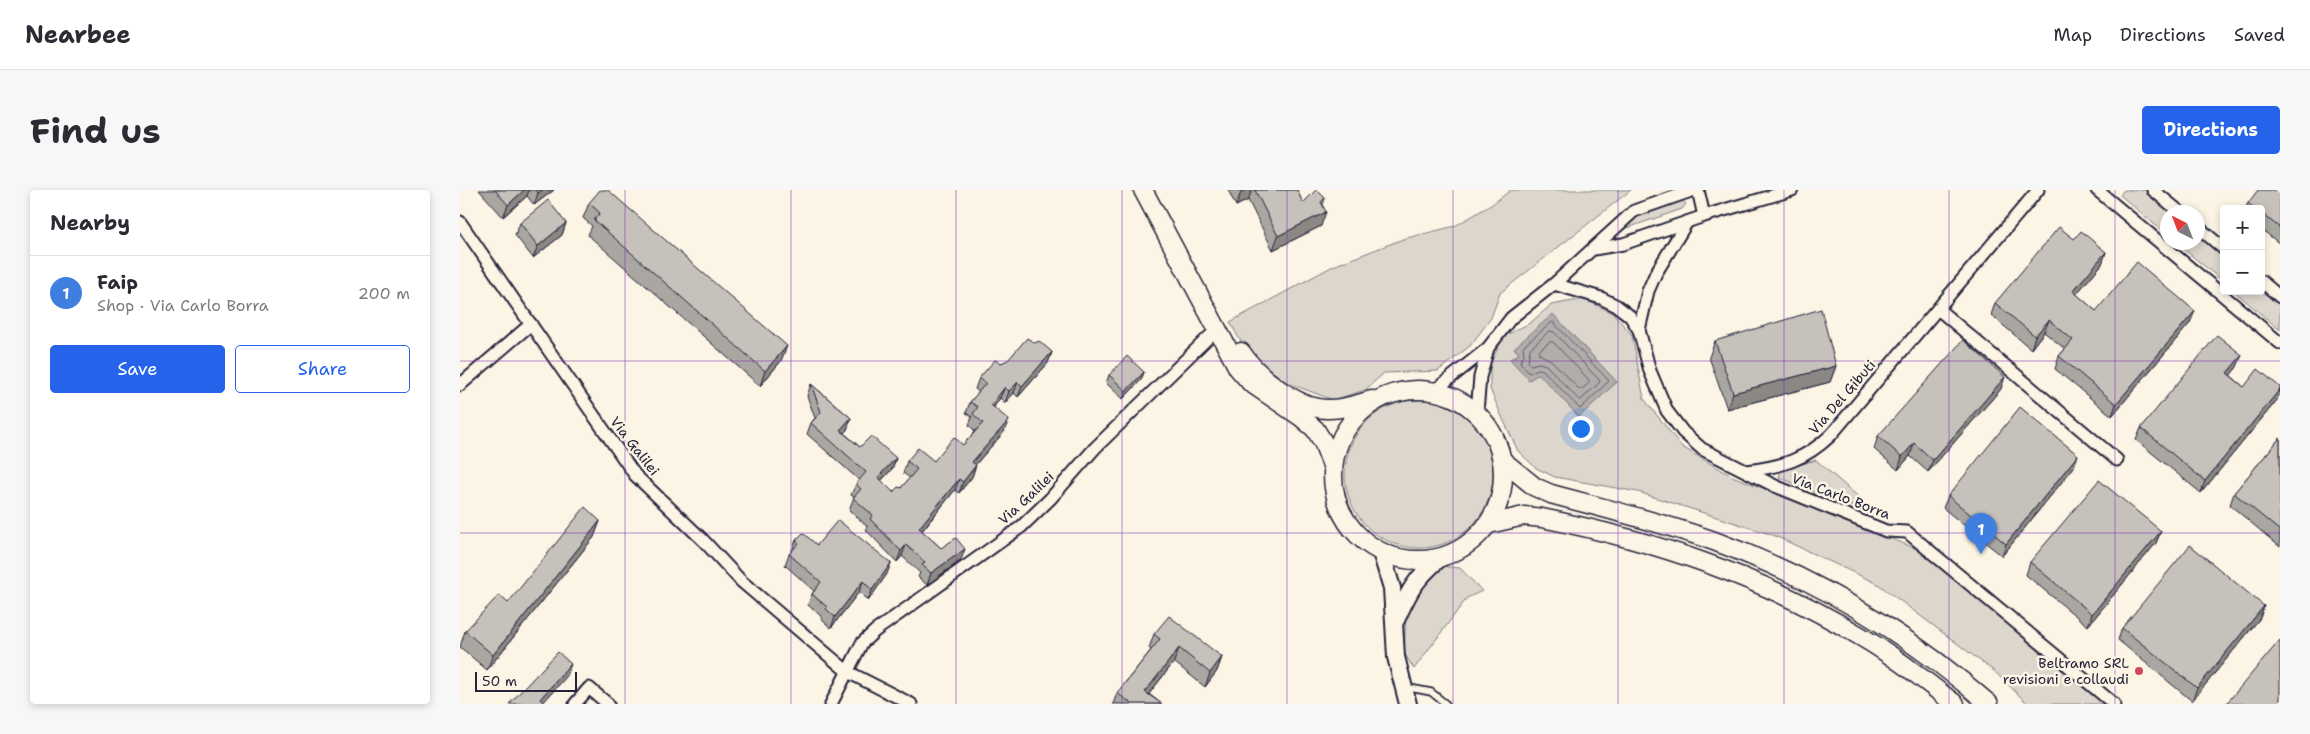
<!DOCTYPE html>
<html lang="en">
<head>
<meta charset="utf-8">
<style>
	:root { --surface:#fff; --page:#f7f7f7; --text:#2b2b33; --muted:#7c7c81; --line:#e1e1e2; --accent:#2563eb }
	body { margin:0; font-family:"Shantell Sans",sans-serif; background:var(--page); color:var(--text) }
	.controls { position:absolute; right:15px; top:15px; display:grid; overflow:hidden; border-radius:5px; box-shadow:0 2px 8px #0003 }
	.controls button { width:45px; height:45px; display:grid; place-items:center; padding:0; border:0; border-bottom:1px solid var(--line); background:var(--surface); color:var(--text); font:25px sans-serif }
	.compass { position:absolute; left:1700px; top:15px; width:45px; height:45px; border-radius:50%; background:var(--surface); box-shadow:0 2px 8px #0003; rotate:318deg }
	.scale { position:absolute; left:15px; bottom:12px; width:102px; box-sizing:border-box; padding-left:5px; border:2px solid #22223b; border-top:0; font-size:14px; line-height:18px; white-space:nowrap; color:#22223b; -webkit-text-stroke:4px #fcf5e5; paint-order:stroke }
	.you { position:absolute; left:1120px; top:238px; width:18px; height:18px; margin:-12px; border:4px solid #fff; border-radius:50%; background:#1a73e8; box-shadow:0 0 0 8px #1a73e833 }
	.badge { display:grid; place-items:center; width:32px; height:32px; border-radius:50%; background:var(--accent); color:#fff; font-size:16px; font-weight:700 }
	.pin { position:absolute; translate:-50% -41px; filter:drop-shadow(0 1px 2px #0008) }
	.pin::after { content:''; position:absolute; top:26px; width:18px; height:15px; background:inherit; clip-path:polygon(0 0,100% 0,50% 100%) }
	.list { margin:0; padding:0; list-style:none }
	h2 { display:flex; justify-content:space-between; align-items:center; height:65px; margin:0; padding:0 20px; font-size:21px }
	h2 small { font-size:16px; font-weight:400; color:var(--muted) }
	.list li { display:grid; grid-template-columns:32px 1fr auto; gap:15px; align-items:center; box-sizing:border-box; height:75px; padding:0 20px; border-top:1px solid var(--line) }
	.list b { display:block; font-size:19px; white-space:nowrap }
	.list p { margin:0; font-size:16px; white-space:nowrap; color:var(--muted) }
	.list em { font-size:16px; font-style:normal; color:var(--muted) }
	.actions { display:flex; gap:10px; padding:15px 20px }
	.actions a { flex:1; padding:11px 0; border:1px solid var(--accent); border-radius:5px; text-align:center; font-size:18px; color:var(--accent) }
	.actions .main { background:var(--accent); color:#fff }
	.map { position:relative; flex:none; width:1820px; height:514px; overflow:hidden; border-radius:5px }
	header { display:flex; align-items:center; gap:30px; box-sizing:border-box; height:70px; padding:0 25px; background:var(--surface); border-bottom:1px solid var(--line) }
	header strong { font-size:24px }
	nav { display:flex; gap:28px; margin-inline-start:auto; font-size:18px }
	.intro { display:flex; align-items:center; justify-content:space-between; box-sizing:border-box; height:120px; padding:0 30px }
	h1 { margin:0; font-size:35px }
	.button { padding:12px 22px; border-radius:5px; background:var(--accent); color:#fff; font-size:18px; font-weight:700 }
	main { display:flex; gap:30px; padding:0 30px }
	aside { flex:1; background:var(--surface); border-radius:5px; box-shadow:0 2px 8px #0003 }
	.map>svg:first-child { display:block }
	.green { fill:#dcd6cc; stroke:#7f7c84 }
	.water { fill:#b2adab; stroke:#78757e }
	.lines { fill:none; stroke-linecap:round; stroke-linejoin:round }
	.shore { stroke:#5c5a68; stroke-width:1 }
	.lane-casing { stroke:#22223b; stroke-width:9 }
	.street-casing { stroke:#22223b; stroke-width:15 }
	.secondary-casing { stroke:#22223b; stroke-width:20 }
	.primary-casing { stroke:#22223b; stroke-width:21 }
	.lane { stroke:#fcf5e5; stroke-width:5.5 }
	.street { stroke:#fcf5e5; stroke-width:11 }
	.secondary { stroke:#fcf5e5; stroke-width:16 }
	.primary { stroke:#fcf5e5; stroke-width:18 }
	.wall { fill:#aaa6a1; stroke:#22223b }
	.shaded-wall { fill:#8b8783; stroke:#22223b }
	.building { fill:#c6c1bb; stroke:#22223b }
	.grid { fill:none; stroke:#7b2cbf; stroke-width:1; stroke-opacity:0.55 }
	.poi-dot { fill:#d1495b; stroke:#fcf5e5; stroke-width:2 }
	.labels { text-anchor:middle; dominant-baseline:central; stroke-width:5; stroke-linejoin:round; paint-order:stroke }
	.street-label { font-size:14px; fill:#22223b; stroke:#fcf5e5 }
	.poi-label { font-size:14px; fill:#22223b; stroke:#fcf5e5; text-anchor:end }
</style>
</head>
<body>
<header>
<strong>Nearbee</strong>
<nav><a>Map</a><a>Directions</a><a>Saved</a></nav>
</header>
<div class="intro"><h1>Find us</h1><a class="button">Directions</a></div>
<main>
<aside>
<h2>Nearby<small></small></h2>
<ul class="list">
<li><span class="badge" style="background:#3f7fe0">1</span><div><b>Faip</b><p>Shop · Via Carlo Borra</p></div><em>200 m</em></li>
</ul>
<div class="actions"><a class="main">Save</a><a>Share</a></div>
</aside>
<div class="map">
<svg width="1820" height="514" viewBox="0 0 1820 514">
	<rect width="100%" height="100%" fill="#fcf5e5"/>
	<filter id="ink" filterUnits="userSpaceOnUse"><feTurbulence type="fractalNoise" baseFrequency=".02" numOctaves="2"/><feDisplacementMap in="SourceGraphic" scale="10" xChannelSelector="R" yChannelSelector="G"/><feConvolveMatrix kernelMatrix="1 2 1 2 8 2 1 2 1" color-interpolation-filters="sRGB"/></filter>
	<g filter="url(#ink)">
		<g class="green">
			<path d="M 1051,0 L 1171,0 L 1040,103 L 1031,128 L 1010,156 L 978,181 L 924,183 L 905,200 L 873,210 L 823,191 L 785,159 L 770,132 L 873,76 L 943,49 L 995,36 L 1031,15 Z"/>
			<path d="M 1664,0 L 1685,0 L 1712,22 L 1708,22 L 1707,45 L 1660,5 Z"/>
			<path d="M 1219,8 L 1226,14 L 1222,19 L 1153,43 L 1190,18 Z"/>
			<path d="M 1738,44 L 1764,66 L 1764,92 L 1716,53 L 1738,52 Z"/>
			<path d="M 1801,98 L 1820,114 L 1820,140 L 1774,101 L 1801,101 Z"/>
			<path d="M 1124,109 L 1153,123 L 1172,145 L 1184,209 L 1222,257 L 1272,286 L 1460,360 L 1514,401 L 1646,514 L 1568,514 L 1535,482 L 1418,394 L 1313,345 L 1178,302 L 1095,287 L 1076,278 L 1058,261 L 1042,227 L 1030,199 L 1030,174 L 1044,146 L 1070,133 L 1091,115 Z"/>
			<circle cx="959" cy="284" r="74"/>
			<path d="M 1356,270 L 1418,324 L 1375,311 L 1319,287 L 1321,280 Z"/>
			<path d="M 981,376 L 1000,378 L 1022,401 L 1007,408 L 954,479 L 944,463 L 946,420 L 960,392 Z"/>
		</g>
		<path class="water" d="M 1093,124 L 1157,192 L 1119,227 L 1079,184 L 1069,190 L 1050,169 L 1059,164 L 1054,158 Z"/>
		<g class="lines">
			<g class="shore">
				<path d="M 1093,132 L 1149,191 L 1120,219 L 1083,180 L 1078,179 L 1069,183 L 1060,172 L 1064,165 L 1063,157 Z"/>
				<path d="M 1090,141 L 1094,142 L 1140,191 L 1139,193 L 1121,210 L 1118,209 L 1086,175 L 1079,173 L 1071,175 L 1068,172 L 1070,159 Z"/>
				<path d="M 1090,152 L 1093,152 L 1129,190 L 1129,193 L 1122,199 L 1119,199 L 1091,170 L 1079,164 L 1079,161 Z"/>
			</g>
			<defs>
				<path id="lane" d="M 945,497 L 971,502 L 986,514"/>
				<g id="street">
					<path d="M 1238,0 L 1244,26"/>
					<path d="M 1637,0 L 1820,153"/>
					<path d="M 1693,0 L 1720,22"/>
					<path d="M 0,32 L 175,285 L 243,350 L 281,391 L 388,482 L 451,514"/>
					<path d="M 1738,37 L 1764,59"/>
					<path d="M 1134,59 L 1163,54 L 1244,26 L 1332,0"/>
					<path d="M 1801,91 L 1820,107"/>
					<path d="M 1094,94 L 1141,108 L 1157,116 L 1170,126 L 1179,140 L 1190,181 L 1207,221 L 1223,242 L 1242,259 L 1315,296 L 1426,341 L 1447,342 L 1654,514"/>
					<path d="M 1478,119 L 1657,270"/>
					<path d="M 1179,140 L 1188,101 L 1196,83 L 1227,32"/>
					<path d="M 0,195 L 71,134"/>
					<path d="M 974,201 L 1028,158 L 1051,128 L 1094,94 L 1174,21 L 1234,0"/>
					<path d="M 1017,222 L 1020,187 L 1028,158"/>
					<path d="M 1286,281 C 1321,277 1345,270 1371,245 L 1578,0"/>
					<path d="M 115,514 L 129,498 L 148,514"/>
					<path d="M 371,514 L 402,453 L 415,441 L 561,337 L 590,309 L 635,258 L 756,140"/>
				</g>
				<g id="secondary">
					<path d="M 921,362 L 932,398 L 936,467 L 948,514"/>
					<path d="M 936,430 C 949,401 955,389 980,368"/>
				</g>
				<g id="primary">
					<path d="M 683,0 L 778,178 L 791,193 L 841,227 L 855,239 L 863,252 L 873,278"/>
					<path d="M 781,162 C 797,186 837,218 866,219 C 882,220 897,214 912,210"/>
					<circle cx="958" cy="285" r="85"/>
					<path d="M 1043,271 L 1075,297 L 1091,304 C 1146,319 1201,332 1254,351 C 1355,388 1448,443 1529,514"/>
					<path d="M 1029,334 L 1064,326 L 1082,328 C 1196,351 1300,386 1400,446 C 1433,465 1464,490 1495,514"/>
				</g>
			</defs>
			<use href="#lane" class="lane-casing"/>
			<use href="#street" class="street-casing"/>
			<use href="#secondary" class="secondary-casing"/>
			<use href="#primary" class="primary-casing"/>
			<use href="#lane" class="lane"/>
			<use href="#street" class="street"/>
			<use href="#secondary" class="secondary"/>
			<use href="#primary" class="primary"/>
		</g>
		<g class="wall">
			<path d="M 19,0 L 94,0 L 74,15 L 67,6 L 43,27 Z"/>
			<path d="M 768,0 L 837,0 L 843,13 L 865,8 L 863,15 L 861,36 L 813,60 L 788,10 L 776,16 Z"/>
			<path d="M 1820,0 L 1820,54 L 1801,39 L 1801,19 L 1785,19 L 1788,13 Z"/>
			<path d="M 129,13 L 321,171 L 300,196 L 128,45 L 132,36 L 123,28 Z"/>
			<path d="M 60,33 L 106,33 L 102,45 L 73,68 L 55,45 Z"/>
			<path d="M 1614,49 L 1646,62 L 1642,74 L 1616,104 L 1636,121 L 1730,133 L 1652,226 L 1595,179 L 1599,166 L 1605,159 L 1584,142 L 1571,159 L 1531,125 L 1535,113 Z"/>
			<path d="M 1255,151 L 1376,176 L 1370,192 L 1267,219 L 1249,167 Z"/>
			<path d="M 592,162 L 588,173 L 558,207 L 554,203 L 545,213 L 540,208 L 534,217 L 544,242 L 515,275 L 516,275 L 512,287 L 499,303 L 495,300 L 462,341 L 481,358 L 501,370 L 467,395 L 458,387 L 460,383 L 442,366 L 437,372 L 406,340 L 407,336 L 389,320 L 394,307 L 391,305 L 396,294 L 399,290 L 347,244 L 351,233 L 355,228 L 347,206 L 351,194 L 391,228 L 387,240 L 384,243 L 400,257 L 436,268 L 432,279 L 421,291 L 433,302 L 441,298 L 450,288 L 443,283 L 447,271 L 474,271 L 503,255 L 515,241 L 509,235 L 512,227 L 506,223 L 510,212 L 519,202 L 515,199 L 519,188 L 541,173 Z"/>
			<path d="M 1777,177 L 1770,185 L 1784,197 L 1820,197 L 1820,201 L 1817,210 L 1741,303 L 1676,250 L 1681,238 Z"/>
			<path d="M 684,182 L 681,190 L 663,209 L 646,193 L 649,185 Z"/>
			<path d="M 1541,199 L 1468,282 L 1450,266 L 1438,280 L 1414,259 L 1418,246 Z"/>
			<path d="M 1820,248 L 1820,357 L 1770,315 L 1774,303 Z"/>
			<path d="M 1614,277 L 1542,366 L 1483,318 L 1488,306 Z"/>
			<path d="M 140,331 L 134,347 L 27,480 L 0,457 L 5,441 L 48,413 Z"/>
			<path d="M 1701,341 L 1696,353 L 1628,436 L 1566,385 L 1570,372 Z"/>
			<path d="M 336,350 L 357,355 L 427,384 L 408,411 L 399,402 L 371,438 L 362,430 L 362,427 L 348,415 L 352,404 L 354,401 L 325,375 L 329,364 L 332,361 Z"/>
			<path d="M 1804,416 L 1800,428 L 1732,511 L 1658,450 L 1662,438 Z"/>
			<path d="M 694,444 L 762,467 L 757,481 L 745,497 L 714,472 L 689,504 L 702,514 L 653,514 L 657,503 L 691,460 L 689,458 Z"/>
		</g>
		<g class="shaded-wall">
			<path d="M 64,0 L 69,0 L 67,6 L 43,27 L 48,15 Z"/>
			<path d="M 82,0 L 94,0 L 74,15 L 78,3 Z"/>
			<path d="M 786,0 L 792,0 L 788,10 L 776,16 L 781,2 Z"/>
			<path d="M 866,22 L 861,36 L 813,60 L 818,46 Z"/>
			<path d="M 106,33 L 102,45 L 73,68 L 78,56 Z"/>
			<path d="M 1646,62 L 1642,74 L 1608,114 L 1613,101 Z"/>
			<path d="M 1735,121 L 1730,133 L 1652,226 L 1656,214 Z"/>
			<path d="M 1589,130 L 1584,142 L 1571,159 L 1575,146 Z"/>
			<path d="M 327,156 L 321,171 L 300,196 L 305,181 Z"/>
			<path d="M 592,162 L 588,173 L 558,207 L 562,196 Z"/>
			<path d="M 1782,165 L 1777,177 L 1763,195 L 1767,183 Z"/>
			<path d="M 1376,176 L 1370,192 L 1267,219 L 1273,203 Z"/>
			<path d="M 684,182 L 681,190 L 663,209 L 666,201 Z"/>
			<path d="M 1545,187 L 1541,199 L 1468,282 L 1473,270 Z"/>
			<path d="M 558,192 L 554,203 L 545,213 L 549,201 Z"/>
			<path d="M 545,197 L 540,208 L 527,226 L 531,215 Z"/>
			<path d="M 1820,199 L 1817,210 L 1741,303 L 1745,291 Z"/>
			<path d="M 391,228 L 387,240 L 376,251 L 380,240 Z"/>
			<path d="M 549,230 L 544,242 L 508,283 L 512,272 Z"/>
			<path d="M 1454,253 L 1450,266 L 1438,280 L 1442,267 Z"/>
			<path d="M 1618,265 L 1614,277 L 1542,366 L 1546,354 Z"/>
			<path d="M 436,268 L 432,279 L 413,299 L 418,287 Z"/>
			<path d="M 516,275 L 512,287 L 499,303 L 503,292 Z"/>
			<path d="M 499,289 L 495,300 L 455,349 L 459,338 Z"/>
			<path d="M 140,331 L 134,347 L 27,480 L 33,465 Z"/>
			<path d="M 1701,341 L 1696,353 L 1628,436 L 1632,424 Z"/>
			<path d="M 446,355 L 442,366 L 437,372 L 441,361 Z"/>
			<path d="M 505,359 L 501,370 L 467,395 L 471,383 Z"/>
			<path d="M 431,373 L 427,384 L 408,411 L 412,400 Z"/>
			<path d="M 403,391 L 399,402 L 371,438 L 375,427 Z"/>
			<path d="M 1804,416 L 1800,428 L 1732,511 L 1737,498 Z"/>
			<path d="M 719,458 L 714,472 L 681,514 L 685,502 Z"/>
			<path d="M 762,467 L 757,481 L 745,497 L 750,483 Z"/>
			<path d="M 111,474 L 107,486 L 82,514 L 80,509 Z"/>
		</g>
		<g class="building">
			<path d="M 35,0 L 64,0 L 48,15 Z"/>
			<path d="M 76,0 L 82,0 L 78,3 Z"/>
			<path d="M 140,0 L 148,0 L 327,156 L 305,181 L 134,30 L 140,23 L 129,13 Z"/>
			<path d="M 795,0 L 837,0 L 843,13 L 856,0 L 857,0 L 865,8 L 861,12 L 866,22 L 818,46 Z"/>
			<path d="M 1798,0 L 1820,0 L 1820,38 L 1801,23 L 1801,19 L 1795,19 L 1788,13 Z"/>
			<path d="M 88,10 L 106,33 L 78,56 L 60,33 Z"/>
			<path d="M 1599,37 L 1614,49 L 1621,41 L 1646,62 L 1613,101 L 1636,121 L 1677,72 L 1735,121 L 1656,214 L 1599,166 L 1613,150 L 1589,130 L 1575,146 L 1535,113 Z"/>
			<path d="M 1361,119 L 1376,176 L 1273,203 L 1255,151 Z"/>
			<path d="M 1757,145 L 1782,165 L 1767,183 L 1784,197 L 1798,179 L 1820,197 L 1820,199 L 1745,291 L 1681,238 Z"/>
			<path d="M 567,148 L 575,153 L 579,151 L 592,162 L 562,196 L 558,192 L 549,201 L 545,197 L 531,215 L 549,230 L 512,272 L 516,275 L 503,292 L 499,289 L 459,338 L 481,358 L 496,348 L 505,359 L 471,383 L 462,375 L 465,372 L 446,355 L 441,361 L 410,329 L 413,325 L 393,308 L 401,299 L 396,294 L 406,282 L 351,233 L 361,222 L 351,194 L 391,228 L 380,240 L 400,257 L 411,246 L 436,268 L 418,287 L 433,302 L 438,297 L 441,298 L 457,279 L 447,271 L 458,258 L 474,271 L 494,247 L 503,255 L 523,233 L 513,224 L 518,217 L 510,212 L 526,193 L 519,188 L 535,170 L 541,173 L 548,170 Z"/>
			<path d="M 1503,150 L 1545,187 L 1473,270 L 1454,253 L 1442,267 L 1418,246 Z"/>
			<path d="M 667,166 L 684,182 L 666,201 L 649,185 Z"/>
			<path d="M 1560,217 L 1618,265 L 1546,354 L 1488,306 Z"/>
			<path d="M 1820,248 L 1820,341 L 1774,303 Z"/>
			<path d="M 1639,290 L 1701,341 L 1632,424 L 1570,372 Z"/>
			<path d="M 125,317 L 140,331 L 33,465 L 5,441 L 39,405 L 48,413 Z"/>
			<path d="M 378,330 L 431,373 L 412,400 L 403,391 L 375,427 L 366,419 L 367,417 L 352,404 L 361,392 L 329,364 L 339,353 L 336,350 L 343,343 L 357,355 Z"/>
			<path d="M 1730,355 L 1804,416 L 1737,498 L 1662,438 Z"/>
			<path d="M 709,426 L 762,467 L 750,483 L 719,458 L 685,502 L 702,514 L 672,514 L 657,503 L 700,449 L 694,444 Z"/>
			<path d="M 1820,450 L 1820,514 L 1766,514 Z"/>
			<path d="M 98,462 L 111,474 L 80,509 L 85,514 L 49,514 Z"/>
		</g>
	</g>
	<path class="grid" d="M 165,0 L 165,514M 331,0 L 331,514M 496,0 L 496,514M 662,0 L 662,514M 827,0 L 827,514M 993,0 L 993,514M 1158,0 L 1158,514M 1324,0 L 1324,514M 1489,0 L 1489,514M 1655,0 L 1655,514M 0,171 L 1820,171M 0,343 L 1820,343"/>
	<circle class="poi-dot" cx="1679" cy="481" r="5"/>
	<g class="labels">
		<g class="street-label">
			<text transform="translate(1382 207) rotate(-49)">Via Del Gibuti</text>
			<text transform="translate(175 256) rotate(52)">Via Galilei</text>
			<text transform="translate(1381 306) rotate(21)">Via Carlo Borra</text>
			<text transform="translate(566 308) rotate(-43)">Via Galilei</text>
		</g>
		<g class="poi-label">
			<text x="1669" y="473">Beltramo SRL<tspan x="1669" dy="16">revisioni e collaudi</tspan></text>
		</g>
	</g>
</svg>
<div class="controls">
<button>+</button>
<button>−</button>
</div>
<svg class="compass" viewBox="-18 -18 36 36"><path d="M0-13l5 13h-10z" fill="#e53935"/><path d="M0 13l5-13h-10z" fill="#7c7c81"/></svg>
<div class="scale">50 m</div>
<div class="you"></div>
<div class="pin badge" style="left:1521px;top:364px;background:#3f7fe0">1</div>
</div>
</main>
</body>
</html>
